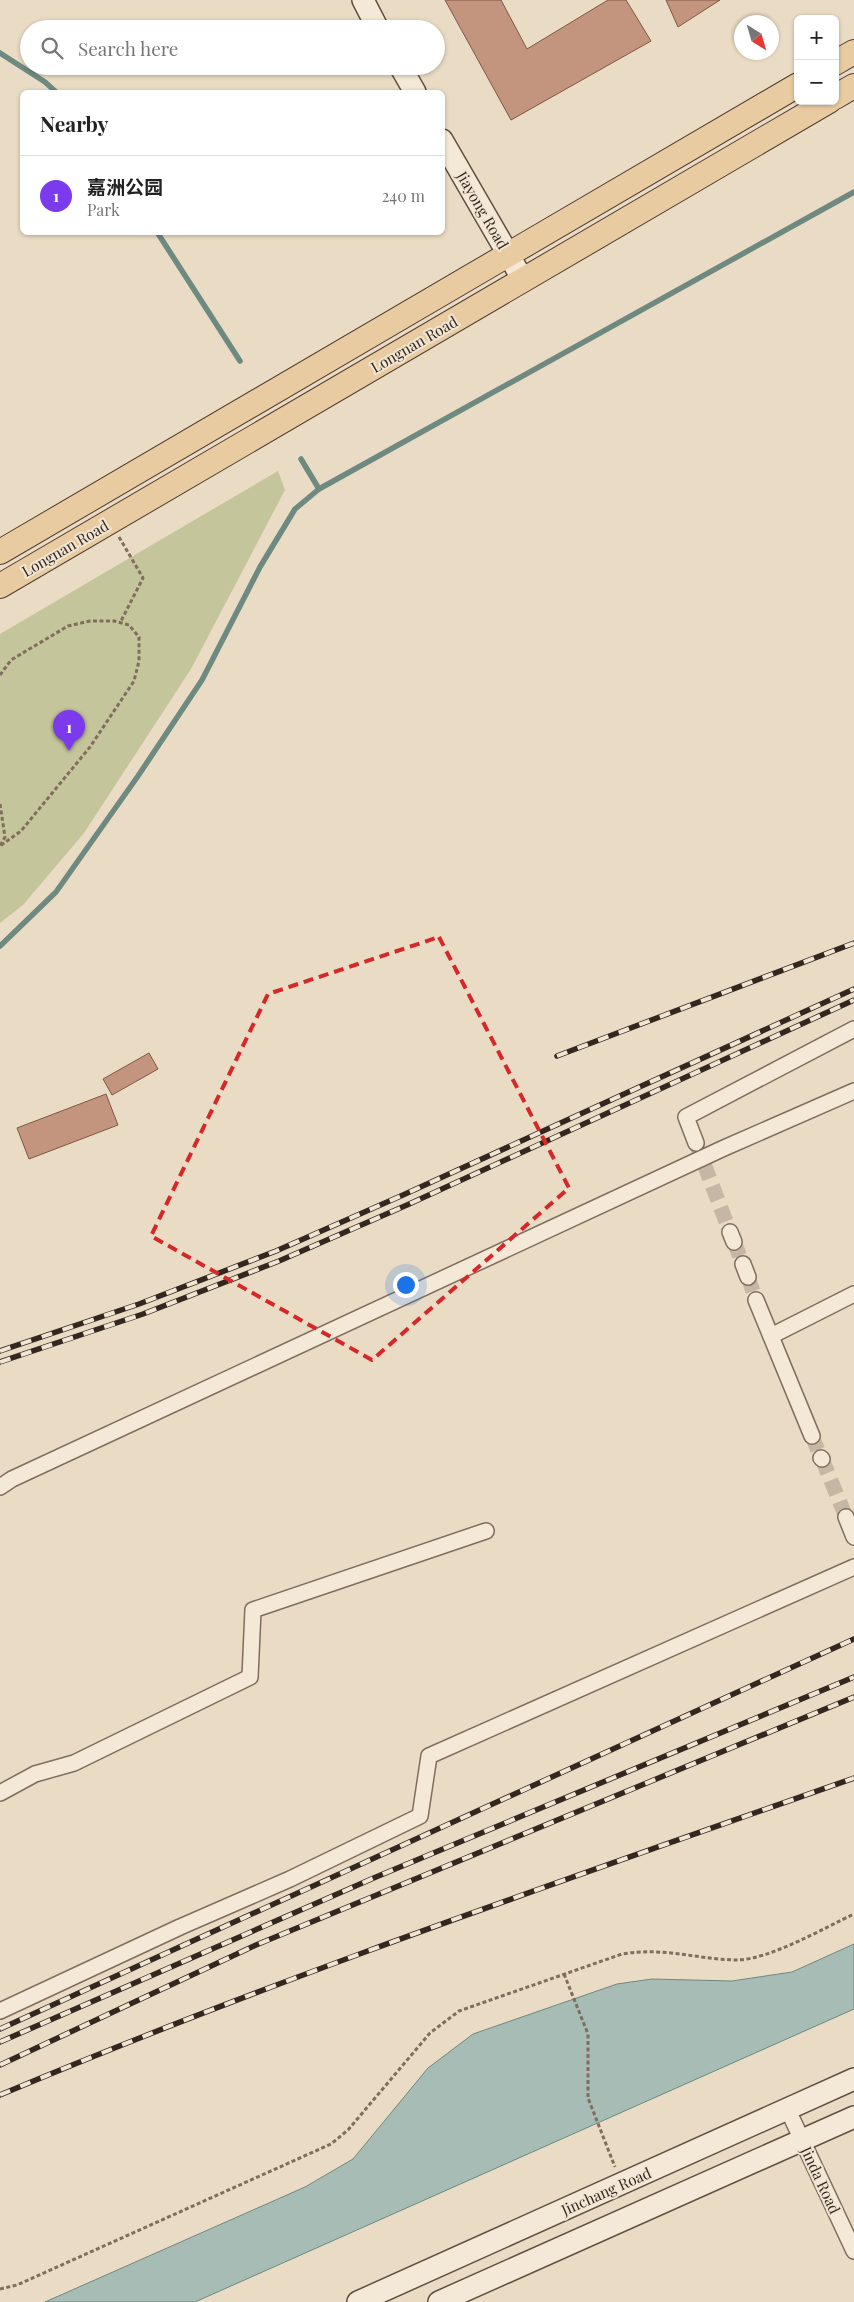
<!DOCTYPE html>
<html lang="en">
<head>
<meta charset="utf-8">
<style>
	:root { --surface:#fff; --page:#f6f6f6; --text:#222; --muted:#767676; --line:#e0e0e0; --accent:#7c3aed }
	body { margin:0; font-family:"Playfair Display","Noto Sans SC",serif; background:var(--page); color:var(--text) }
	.controls { position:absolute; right:15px; top:15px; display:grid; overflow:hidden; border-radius:8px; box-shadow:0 1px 4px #0004 }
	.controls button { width:45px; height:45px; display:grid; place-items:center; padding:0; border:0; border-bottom:1px solid var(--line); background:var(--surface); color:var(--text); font:25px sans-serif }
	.compass { position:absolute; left:734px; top:15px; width:45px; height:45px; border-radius:50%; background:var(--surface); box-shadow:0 1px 4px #0004; rotate:143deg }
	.you { position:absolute; left:405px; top:1284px; width:18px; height:18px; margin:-12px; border:4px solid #fff; border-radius:50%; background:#1a73e8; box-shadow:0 0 0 8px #1a73e833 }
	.badge { display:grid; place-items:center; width:32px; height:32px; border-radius:50%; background:var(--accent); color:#fff; font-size:16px; font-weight:700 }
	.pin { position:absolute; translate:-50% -41px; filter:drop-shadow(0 1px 2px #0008) }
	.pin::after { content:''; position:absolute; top:26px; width:18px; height:15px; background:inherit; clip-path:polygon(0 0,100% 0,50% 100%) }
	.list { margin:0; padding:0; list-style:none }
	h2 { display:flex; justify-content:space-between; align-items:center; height:65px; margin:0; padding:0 20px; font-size:21px }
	h2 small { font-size:16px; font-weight:400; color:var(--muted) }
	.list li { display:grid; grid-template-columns:32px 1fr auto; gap:15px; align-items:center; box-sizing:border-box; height:80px; padding:0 20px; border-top:1px solid var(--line) }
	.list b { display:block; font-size:19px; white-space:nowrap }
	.list p { margin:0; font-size:16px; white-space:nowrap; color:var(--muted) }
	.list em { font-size:16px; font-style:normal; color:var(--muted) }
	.icon { flex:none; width:28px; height:28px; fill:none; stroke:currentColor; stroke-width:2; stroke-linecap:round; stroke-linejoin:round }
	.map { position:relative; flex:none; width:854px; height:2302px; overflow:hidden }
	.search { position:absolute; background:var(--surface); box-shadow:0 1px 4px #0004; left:20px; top:20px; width:425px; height:55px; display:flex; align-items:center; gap:12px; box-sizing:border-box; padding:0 18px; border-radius:28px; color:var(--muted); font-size:19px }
	.panel { position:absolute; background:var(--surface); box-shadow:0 1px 4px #0004; left:20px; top:90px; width:425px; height:145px; border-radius:8px }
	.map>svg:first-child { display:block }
	.green { fill:#c4c59a }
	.water { fill:#a6bcb4; stroke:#6e8980 }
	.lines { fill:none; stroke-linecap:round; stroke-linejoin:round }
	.stream { stroke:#6e8980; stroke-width:5.5 }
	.building { fill:#c3957e; stroke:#7e5745 }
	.street-tunnel { stroke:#c5b7a3; stroke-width:15; stroke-dasharray:15 8; stroke-linecap:butt }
	.street-casing { stroke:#816d5d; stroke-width:18 }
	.secondary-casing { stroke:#634f40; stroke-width:24 }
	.primary-casing { stroke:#4f3c30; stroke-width:26 }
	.path { stroke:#816d5d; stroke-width:3; stroke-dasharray:4 2.5; stroke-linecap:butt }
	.street { stroke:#f4e9d6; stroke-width:15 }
	.secondary { stroke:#f4e9d6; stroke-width:21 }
	.primary { stroke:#e8cba0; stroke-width:24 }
	.rail-casing { stroke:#33271f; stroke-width:5.5 }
	.rail { stroke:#f1e6d3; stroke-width:4; stroke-dasharray:11; stroke-linecap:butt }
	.marked { fill:none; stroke:#d62828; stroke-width:4; stroke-dasharray:10 6; stroke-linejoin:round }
	.labels { text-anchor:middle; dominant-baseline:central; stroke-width:4; stroke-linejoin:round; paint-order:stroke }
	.street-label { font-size:15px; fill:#33271f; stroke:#f1e6d3 }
</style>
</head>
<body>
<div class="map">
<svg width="854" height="2302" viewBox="0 0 854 2302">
	<rect width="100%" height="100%" fill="#e9dbc4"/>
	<path class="green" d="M 278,471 L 285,490 L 191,669 L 84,833 L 23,905 L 0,923 L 0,634 Z"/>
	<path class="water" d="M 854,1944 L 854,2009 L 195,2302 L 45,2302 L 305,2187 L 353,2159 L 428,2068 L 473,2034 L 617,1984 L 652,1979 L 732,1981 L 792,1972 Z"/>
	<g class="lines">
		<g class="stream">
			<path d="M 0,53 L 45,82 L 56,92"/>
			<path d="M 157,232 L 240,361"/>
			<path d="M 301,459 L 319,489 L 854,192"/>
			<path d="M 0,946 L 56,892 L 138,776 L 202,680 L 260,567 L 295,509 L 319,489"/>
		</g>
	</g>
	<g class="building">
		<path d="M 445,0 L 501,0 L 527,49 L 608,0 L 626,0 L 651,41 L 511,120 Z"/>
		<path d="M 666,0 L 720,0 L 678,27 Z"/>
		<path d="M 149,1053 L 158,1069 L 112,1095 L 103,1079 Z"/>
		<path d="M 106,1094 L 118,1125 L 29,1159 L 17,1128 Z"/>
	</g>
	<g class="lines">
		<g class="street-tunnel">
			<path d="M 696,1143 L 730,1232"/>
			<path d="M 734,1242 L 743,1264"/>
			<path d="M 748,1277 L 756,1300"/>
			<path d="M 812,1436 L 821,1458"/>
			<path d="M 822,1459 L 846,1517"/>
		</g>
		<defs>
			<g id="street">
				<path d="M 696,1143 L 686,1117 L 854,1029"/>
				<path d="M 730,1232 L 734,1242"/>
				<path d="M 743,1264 L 748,1277"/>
				<path d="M 756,1300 L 812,1436"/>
				<path d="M 771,1336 L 854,1294"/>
				<path d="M 821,1458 L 822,1459"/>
				<path d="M 0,1487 L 12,1479 L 724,1148 L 854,1091"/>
				<path d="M 846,1517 L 854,1537"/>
				<path d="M 0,1793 L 35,1774 L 74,1763 L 250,1677 L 253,1610 L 486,1531"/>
				<path d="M 0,2011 L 180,1927 L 290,1879 L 420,1816 L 429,1756 L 854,1567"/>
				<path d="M 787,2108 L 854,2251"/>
			</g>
			<g id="secondary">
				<path d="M 363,0 L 378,29"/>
				<path d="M 400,66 L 415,92"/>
				<path d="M 442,140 L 523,280"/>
				<path d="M 358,2302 L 854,2079"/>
				<path d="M 439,2302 L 854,2117"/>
			</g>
			<g id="primary">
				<path d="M 835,63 L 854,52"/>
				<path d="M 835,97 L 854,86"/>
				<path d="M 0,552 L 798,85"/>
				<path d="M 0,586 L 829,101"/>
			</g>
		</defs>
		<use href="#street" class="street-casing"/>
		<use href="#secondary" class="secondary-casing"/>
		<use href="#primary" class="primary-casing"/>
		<g class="path">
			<path d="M 119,537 L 143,578 L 120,623"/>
			<path d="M 0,675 L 11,660 L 68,626 L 90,621 L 114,621 L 129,625 L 139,637 L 139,661 L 134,681 L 90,747 L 21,831 L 0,846"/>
			<path d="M 0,804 L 5,837 L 0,846"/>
			<path d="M 564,1974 L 588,2034 L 588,2098 L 615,2167"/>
			<path d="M 0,2289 L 17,2285 L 331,2144 L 348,2130 L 430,2033 L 459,2011 L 622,1954 C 665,1947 695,1959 736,1960 C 769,1960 824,1928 854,1914"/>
		</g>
		<use href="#street" class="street"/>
		<use href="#secondary" class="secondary"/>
		<use href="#primary" class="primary"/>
		<defs>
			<g id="rail">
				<path d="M 557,1056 L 854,943"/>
				<path d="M 0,1351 L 139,1304 L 276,1251 L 403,1195 L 854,989"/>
				<path d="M 0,1362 L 143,1314 L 279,1261 L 407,1205 L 854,1000"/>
				<path d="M 0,2029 L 854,1639"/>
				<path d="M 0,2042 L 376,1877 L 854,1677"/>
				<path d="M 0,2065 L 256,1945 L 854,1697"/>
				<path d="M 0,2095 C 280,1977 568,1879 854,1778"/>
			</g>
		</defs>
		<use href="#rail" class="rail-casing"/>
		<use href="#rail" class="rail"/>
	</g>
	<path class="marked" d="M 439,937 L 569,1188 L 372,1360 L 151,1236 L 268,994 Z"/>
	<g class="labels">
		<g class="street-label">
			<text transform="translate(483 210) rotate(60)">Jiayong Road</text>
			<text transform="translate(414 344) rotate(-30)">Longnan Road</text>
			<text transform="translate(65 548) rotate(-30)">Longnan Road</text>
			<text transform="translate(821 2180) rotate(65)">Jinda Road</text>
			<text transform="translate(606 2191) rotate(-24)">Jinchang Road</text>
		</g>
	</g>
</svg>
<div class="controls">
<button>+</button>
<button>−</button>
</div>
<svg class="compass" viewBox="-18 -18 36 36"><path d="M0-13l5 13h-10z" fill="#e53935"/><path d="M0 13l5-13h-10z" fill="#767676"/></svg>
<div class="you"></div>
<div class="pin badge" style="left:69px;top:751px">1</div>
<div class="search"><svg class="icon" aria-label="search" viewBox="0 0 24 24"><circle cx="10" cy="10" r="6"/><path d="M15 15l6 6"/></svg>Search here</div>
<section class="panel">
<h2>Nearby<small></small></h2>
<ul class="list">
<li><span class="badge">1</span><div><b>嘉洲公园</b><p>Park</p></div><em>240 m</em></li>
</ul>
</section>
</div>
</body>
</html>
